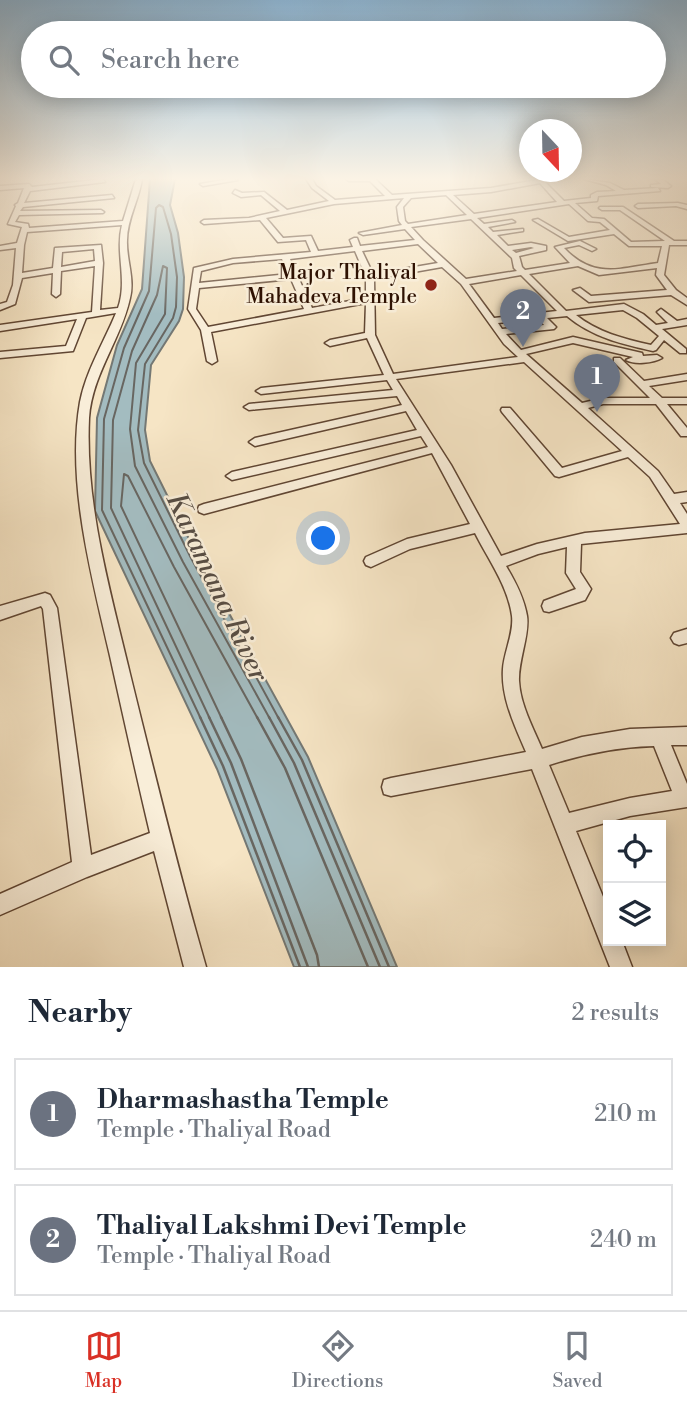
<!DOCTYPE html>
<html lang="en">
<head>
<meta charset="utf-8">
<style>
	:root { --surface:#fff; --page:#f2f2f3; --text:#1f2937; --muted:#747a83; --line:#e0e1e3; --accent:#d93025 }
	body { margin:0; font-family:"Libre Bodoni",serif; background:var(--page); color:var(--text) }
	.controls { position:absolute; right:21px; bottom:21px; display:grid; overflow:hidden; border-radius:0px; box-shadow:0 4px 18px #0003 }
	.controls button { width:63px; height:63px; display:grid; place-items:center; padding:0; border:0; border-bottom:2px solid var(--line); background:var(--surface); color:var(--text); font:35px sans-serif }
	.compass { position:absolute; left:519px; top:119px; width:63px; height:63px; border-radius:50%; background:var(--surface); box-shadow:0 4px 18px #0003; rotate:158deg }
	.you { position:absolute; left:324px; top:539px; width:24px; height:24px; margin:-18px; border:5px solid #fff; border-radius:50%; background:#1a73e8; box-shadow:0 0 0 10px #1a73e833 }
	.badge { display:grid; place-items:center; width:46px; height:46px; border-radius:50%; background:var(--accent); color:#fff; font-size:23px; font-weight:700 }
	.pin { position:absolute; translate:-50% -58px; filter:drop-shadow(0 2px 4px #0008) }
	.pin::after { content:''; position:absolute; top:37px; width:24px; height:21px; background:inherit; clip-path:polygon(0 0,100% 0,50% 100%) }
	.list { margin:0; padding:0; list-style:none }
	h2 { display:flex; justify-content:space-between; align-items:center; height:91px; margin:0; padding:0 28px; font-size:30px }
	h2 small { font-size:23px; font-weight:400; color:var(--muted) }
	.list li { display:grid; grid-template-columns:46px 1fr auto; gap:21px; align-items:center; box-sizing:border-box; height:112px; margin:0 14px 14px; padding:0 14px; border:2px solid var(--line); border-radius:0px }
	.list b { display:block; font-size:26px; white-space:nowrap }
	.list p { margin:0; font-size:23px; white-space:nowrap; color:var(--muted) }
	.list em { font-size:23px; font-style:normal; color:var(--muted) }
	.icon { flex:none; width:38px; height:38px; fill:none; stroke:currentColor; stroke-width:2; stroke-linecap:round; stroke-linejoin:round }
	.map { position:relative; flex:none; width:687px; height:967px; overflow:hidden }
	.search { position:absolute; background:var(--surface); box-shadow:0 4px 18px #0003; left:21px; right:21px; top:21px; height:77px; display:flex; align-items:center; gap:18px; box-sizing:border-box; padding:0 24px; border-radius:38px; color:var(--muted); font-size:26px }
	.sheet { height:343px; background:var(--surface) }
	nav { display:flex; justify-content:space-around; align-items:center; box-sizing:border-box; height:98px; border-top:2px solid var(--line); background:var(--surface); font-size:19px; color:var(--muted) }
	nav a { display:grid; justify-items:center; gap:4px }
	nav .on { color:var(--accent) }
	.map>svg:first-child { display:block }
	.water { fill:#a3bcc0; stroke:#747874; stroke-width:2 }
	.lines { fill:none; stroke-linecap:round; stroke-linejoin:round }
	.shore-far1 { stroke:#686661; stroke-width:2 }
	.shore { stroke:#686661; stroke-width:2.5 }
	.minor-casing { stroke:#604633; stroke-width:3 }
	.minor { fill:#f9eed9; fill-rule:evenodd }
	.poi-dot { fill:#8f2418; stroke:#f9eed9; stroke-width:2.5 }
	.labels { text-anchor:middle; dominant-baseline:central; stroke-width:5; stroke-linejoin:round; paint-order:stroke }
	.far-poi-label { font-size:21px; fill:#2e1102; stroke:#f9eed9; text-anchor:end }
	.water-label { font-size:28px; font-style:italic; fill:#574d44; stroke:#f9eed9 }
</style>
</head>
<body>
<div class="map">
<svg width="687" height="967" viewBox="0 0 687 967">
	<rect width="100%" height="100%" fill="#f6e5c5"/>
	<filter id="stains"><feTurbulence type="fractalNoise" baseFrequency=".00286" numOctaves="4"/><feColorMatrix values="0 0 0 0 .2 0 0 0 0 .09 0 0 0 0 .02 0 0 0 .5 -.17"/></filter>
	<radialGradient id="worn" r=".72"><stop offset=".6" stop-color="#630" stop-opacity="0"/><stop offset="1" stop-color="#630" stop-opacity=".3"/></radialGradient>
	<path class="water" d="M 150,179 L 175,179 L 170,205 L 178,233 L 184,277 L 183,309 L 179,321 L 151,365 L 145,430 L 150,461 L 197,555 L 308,757 L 397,967 L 294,967 L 217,769 L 95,511 L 97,418 L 117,345 L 142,289 Z"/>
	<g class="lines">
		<g class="shore-far1">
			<path d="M 201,719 L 102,510 L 104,419 L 124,348 L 149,291 L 156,208 L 159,205 L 163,207 L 171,234 L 177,277 L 176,307 L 173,318 L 145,364 L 138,430 L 144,463 L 191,558 L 279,719"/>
			<path d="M 210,719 L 111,508 L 113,420 L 132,351 L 157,295 L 163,266 L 167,268 L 165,314 L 136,363 L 130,429 L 135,466 L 183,562 L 270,719"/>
			<path d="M 222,719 L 121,506 L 124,474 L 128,476 L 174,567 L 258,719"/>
		</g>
		<g class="shore">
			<path d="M 200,717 L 223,766 L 300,967"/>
			<path d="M 209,717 L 231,763 L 308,967"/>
			<path d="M 221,717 L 241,759 L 317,955 L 319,967"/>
			<path d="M 257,717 L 285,768 L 368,967"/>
			<path d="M 269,717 L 294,763 L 380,967"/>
			<path d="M 278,717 L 302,760 L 389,967"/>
		</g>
		<defs>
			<g id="minor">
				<path d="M 103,179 L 105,182 L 30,191 L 24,203 L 112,195 L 114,198 L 23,207 L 20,211 L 101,210 L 104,212 L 103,213 L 19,215 L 15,222 L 28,224 L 29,228 L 123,221 L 136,179 L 142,179 C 139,200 127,219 127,240 C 126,259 135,278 130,298 C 121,340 92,374 89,418 C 85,505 110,590 130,674 C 154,772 178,870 206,967 L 184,967 L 154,851 L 87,877 L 0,915 L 0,894 L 72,862 L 43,609 L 41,606 L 0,620 L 0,606 L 45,593 L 50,595 L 57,608 L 91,855 L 150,833 C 136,774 123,715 110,656 C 92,578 66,482 80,402 C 86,371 104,342 116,313 L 86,318 L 73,351 L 0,358 L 0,352 L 66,346 L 77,319 L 0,331 L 0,325 L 92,312 L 95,266 L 61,271 L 60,294 L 56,297 L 52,294 L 53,273 L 22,278 L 15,304 L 0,310 L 0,304 L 7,302 L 13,285 L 16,248 L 0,250 L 0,246 L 17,243 L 22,227 L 8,224 L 16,206 L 15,205 L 18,203 L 24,188 L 0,190 L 0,186 L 29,184 L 32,187 ZM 122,225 C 115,253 128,280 118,308 L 100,310 L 103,263 L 101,245 L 55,248 L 53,268 L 22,273 L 24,245 L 27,232 ZM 94,249 L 95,261 L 61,267 L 62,252 Z"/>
				<path d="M 229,179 L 238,180 L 203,186 L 200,184 Z"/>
				<path d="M 306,179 L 312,179 L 316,186 L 335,200 L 385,196 L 370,181 L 349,181 L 346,179 L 375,179 L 392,195 L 491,188 L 542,179 L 564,201 L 591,198 L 591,195 L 597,192 L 616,191 L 606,185 L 584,179 L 610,183 L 624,190 L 658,188 L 660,191 L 598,196 L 597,201 L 575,203 L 592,218 L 604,219 L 631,242 L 665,241 L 620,210 L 602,210 L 599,208 L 600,207 L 623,207 L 674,241 L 687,241 L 687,245 L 669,245 L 664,275 L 676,290 L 687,298 L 687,305 L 671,295 L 589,302 L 573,290 L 580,288 L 591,296 L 667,290 L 656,275 L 657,268 L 599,275 L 578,266 L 529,274 L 566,311 L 624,304 L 643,314 L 656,325 L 668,323 L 657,312 L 661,309 L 677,321 L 687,319 L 687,325 L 662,329 L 686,349 L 686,353 L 680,353 L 664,340 L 656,350 L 653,351 C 622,344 592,337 567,316 L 547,318 L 556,327 L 554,329 L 506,334 L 521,350 L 573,337 L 642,353 L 643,356 L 657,355 L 662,358 C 654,363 634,365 626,360 L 633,357 L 573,343 L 526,354 L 582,403 L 603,398 L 650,398 L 614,362 L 614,358 L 620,358 L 644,381 L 687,374 L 687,380 L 649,386 L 662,398 L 687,398 L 687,404 L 667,404 L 687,428 L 687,436 L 681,436 L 656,404 L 603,404 L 588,408 L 658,471 L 674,494 L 687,492 L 687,502 L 680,503 L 687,514 L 687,533 L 581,544 L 580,572 L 591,589 L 585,600 L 549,612 L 544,611 L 542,606 L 544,601 L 576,589 L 566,573 L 567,547 L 538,554 L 506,566 C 515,581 524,598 527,616 C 530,634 518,661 519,681 C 520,704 533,728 542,749 L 582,737 L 630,729 L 687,727 L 687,745 L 671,745 L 687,784 L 687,807 L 630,816 L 576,831 L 608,909 L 608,941 L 622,941 L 632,967 L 610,967 L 532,769 L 391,796 L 384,794 L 382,787 L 384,780 L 391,778 L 526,752 C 515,726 501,698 503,669 C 504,652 514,633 512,616 C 508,586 488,559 475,533 L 410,549 L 371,567 L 366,565 L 364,561 L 366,557 L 407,539 L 470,524 L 432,453 L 204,514 L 199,512 L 198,509 L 199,506 L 204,504 L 428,447 L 421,436 L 232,480 L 226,476 L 232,472 L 417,430 L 406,411 L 255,446 L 249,442 L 255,438 L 402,405 L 397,396 L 249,410 L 244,407 L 249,404 L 393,390 L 387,380 L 261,394 L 256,391 L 261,388 L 384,375 L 367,338 L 330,346 L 325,343 L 330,340 L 365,333 L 366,303 L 211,332 L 217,361 L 212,364 L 207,361 L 201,330 L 188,309 L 194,268 L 233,259 L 311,252 L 306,240 L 278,242 L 260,220 L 204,224 L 201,222 L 204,220 L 249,218 L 280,211 L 261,195 L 241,197 L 233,193 L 235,190 L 242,193 L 264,192 L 287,210 L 329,201 L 312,188 ZM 540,183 L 557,202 L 474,214 L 453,195 L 491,192 ZM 446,195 L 467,215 L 408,224 L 405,221 L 403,207 L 411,198 ZM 404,198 L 397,207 L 399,221 L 402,225 L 359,233 L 363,235 L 405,229 L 415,240 L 360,246 L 357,238 L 354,238 L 350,240 L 353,247 L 318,251 L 311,236 L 283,238 L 266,218 L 334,204 ZM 569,204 L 588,221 L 600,222 L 610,230 L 569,237 L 538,219 L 533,220 L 568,241 L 614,234 L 629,246 L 662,246 L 658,263 C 621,268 594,280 564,248 L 579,245 L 592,251 L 596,249 L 580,241 L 555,247 L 570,263 L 525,270 L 522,267 L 519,256 L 546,250 L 546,246 L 531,243 L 508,246 L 497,235 L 523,231 L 523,229 L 493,232 L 488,227 L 515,222 L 512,220 L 484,224 L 477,218 ZM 471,219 L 512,258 L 514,268 L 517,271 L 466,279 L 423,240 L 411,227 ZM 418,244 L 438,263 L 373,274 L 362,251 ZM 531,247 L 534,248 L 516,253 L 512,250 ZM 355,251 L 366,277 L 366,298 L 312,308 L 290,259 ZM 282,259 L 289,274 L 199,283 L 201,271 L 233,263 ZM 442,267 L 461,284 L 504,344 L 518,357 L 393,374 L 375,335 L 374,279 ZM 521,275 L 557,311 L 494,318 L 469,284 ZM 291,279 L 304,309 L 208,327 L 196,309 L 199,288 ZM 623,310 L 637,318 L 659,336 L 651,345 C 624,339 597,332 576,315 ZM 539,319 L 544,325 L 502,329 L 498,323 ZM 524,362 L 622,451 L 562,468 L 510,408 L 502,408 L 501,410 L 502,412 L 555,476 L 559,477 L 628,457 L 650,477 L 680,524 L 585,533 L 537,544 L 501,556 L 451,465 L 396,379 ZM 654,746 L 672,791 L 630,798 L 569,813 L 549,765 C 583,754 618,747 654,746 Z"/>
				<path d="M 655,179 L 662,179 L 671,186 L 668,188 L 651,187 L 651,185 L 661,184 Z"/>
				<path d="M 678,203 L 687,205 L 687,209 L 676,206 L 638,208 L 635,206 L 638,204 Z"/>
				<path d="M 687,629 L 687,643 L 679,645 L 674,643 L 671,638 L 674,633 Z"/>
			</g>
		</defs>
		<use href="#minor" class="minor-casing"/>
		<use href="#minor" class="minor"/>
	</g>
	<linearGradient id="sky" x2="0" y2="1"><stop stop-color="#8cb7d8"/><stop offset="0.57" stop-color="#fbf3e5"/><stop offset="1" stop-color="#fbf3e5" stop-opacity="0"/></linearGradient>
	<rect width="687" height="314" fill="url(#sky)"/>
	<circle class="poi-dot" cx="431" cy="285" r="7"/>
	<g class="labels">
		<g class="far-poi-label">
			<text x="417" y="273">Major Thaliyal<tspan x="417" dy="24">Mahadeva Temple</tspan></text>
		</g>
		<g class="water-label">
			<text transform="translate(217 587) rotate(65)">Karamana River</text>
		</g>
	</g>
	<rect width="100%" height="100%" filter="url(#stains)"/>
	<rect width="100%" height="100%" fill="url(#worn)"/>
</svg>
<div class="controls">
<button><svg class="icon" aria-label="locate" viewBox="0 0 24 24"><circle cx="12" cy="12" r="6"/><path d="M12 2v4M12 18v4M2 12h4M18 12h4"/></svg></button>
<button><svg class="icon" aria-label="layers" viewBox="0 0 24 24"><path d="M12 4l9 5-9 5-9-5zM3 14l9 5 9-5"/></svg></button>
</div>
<svg class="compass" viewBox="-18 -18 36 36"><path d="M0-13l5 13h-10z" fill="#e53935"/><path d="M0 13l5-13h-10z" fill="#747a83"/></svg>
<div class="you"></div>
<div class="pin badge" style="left:597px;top:412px;background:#6b7280">1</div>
<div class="pin badge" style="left:523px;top:347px;background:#6b7280">2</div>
<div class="search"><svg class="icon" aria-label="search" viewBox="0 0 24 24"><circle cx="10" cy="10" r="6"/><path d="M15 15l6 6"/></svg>Search here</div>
</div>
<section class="sheet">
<h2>Nearby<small>2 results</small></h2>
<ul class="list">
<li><span class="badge" style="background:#6b7280">1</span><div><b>Dharmashastha Temple</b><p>Temple · Thaliyal Road</p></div><em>210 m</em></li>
<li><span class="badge" style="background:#6b7280">2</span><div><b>Thaliyal Lakshmi Devi Temple</b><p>Temple · Thaliyal Road</p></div><em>240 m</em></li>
</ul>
</section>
<nav>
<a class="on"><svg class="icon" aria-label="map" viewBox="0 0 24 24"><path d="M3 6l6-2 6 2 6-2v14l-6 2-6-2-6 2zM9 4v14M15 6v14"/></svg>Map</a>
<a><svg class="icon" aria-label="directions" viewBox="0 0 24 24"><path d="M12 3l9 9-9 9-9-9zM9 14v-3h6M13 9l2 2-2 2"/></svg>Directions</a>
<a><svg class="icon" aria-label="saved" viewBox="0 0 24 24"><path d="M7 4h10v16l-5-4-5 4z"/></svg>Saved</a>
</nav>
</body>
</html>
